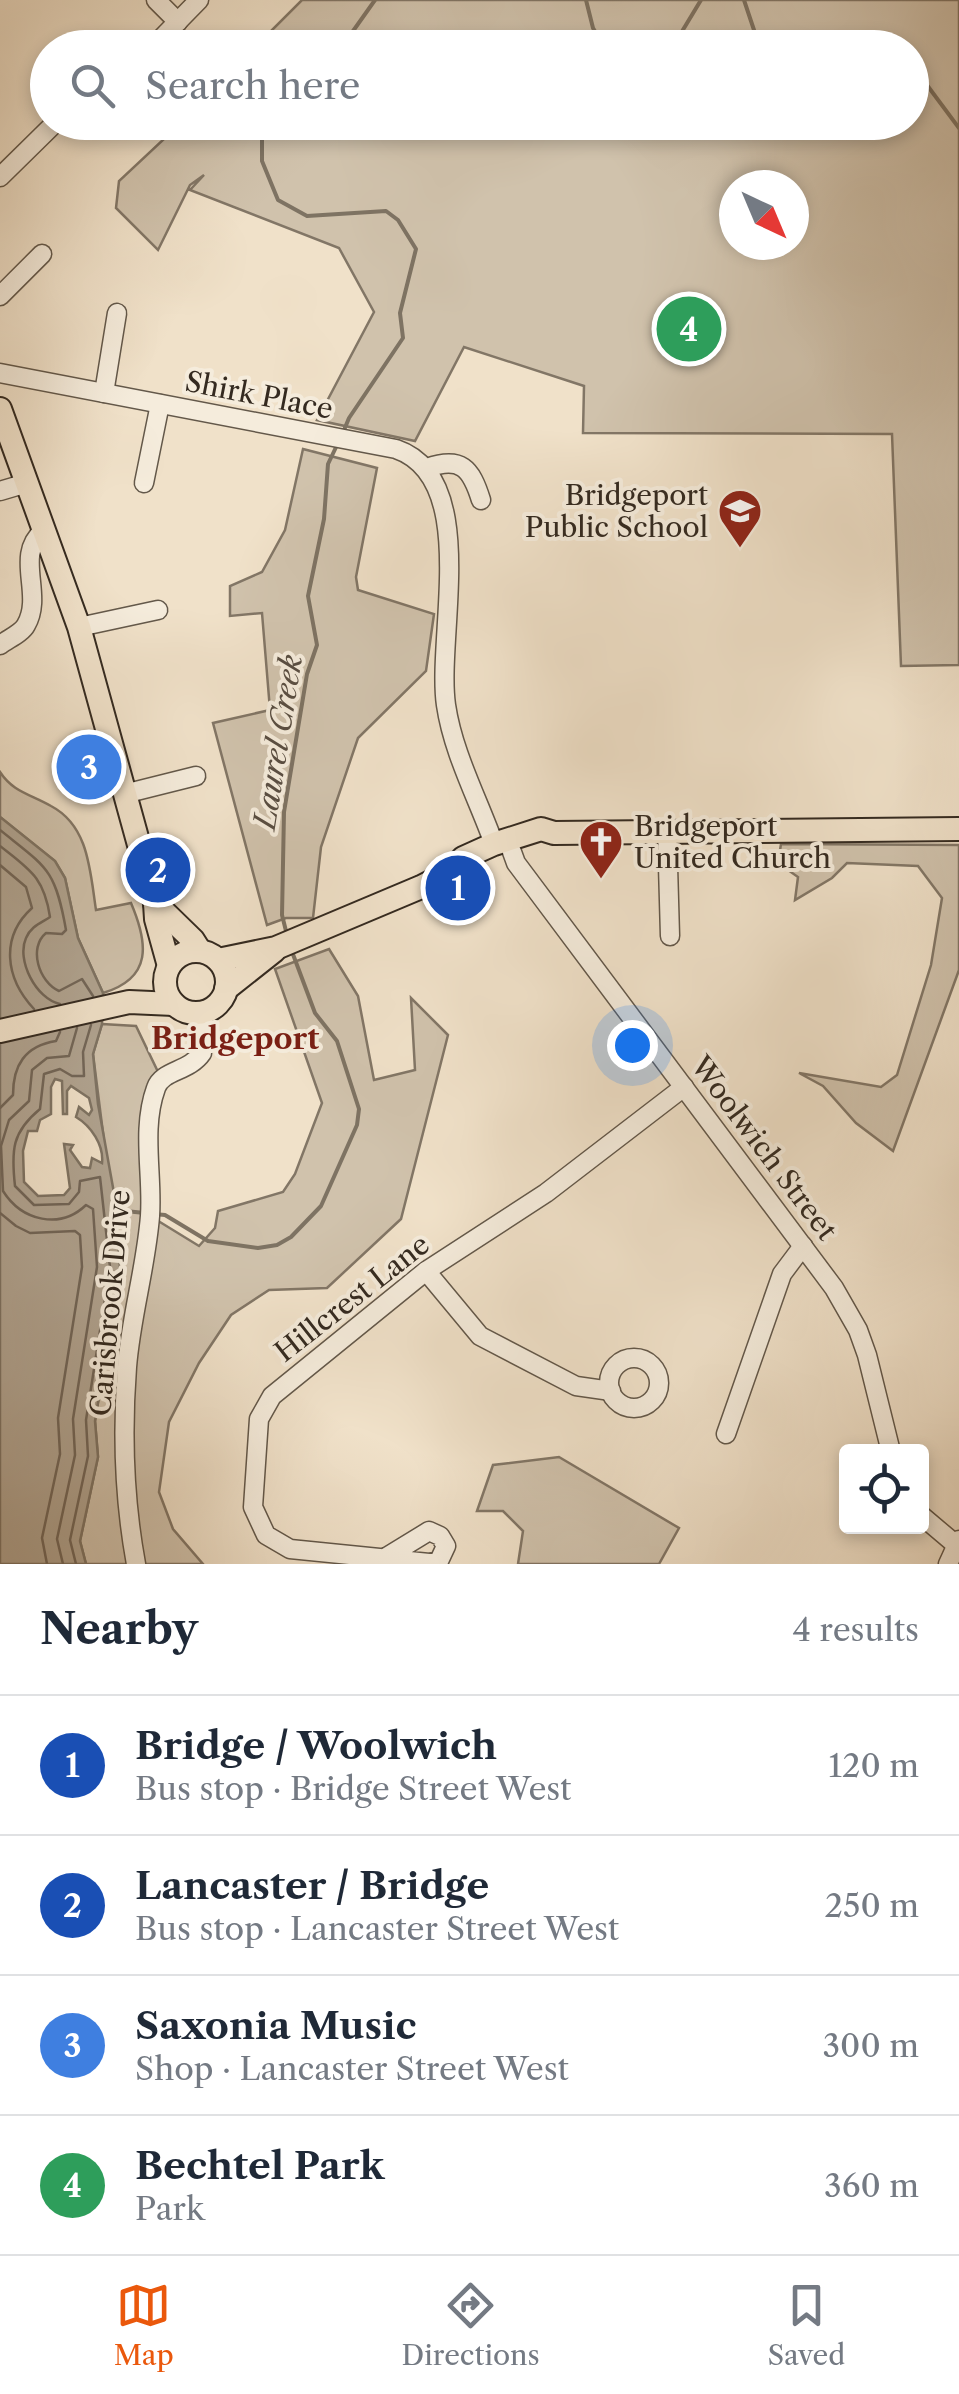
<!DOCTYPE html>
<html lang="en">
<head>
<meta charset="utf-8">
<style>
	:root { --surface:#fff; --page:#f2f2f3; --text:#1f2937; --muted:#747a83; --line:#e0e1e3; --accent:#ea580c }
	body { margin:0; font-family:"Libre Caslon Text",serif; background:var(--page); color:var(--text) }
	.controls { position:absolute; right:30px; bottom:30px; display:grid; overflow:hidden; border-radius:10px; box-shadow:0 5px 15px #0003 }
	.controls button { width:90px; height:90px; display:grid; place-items:center; padding:0; border:0; border-bottom:2px solid var(--line); background:var(--surface); color:var(--text); font:50px sans-serif }
	.compass { position:absolute; left:719px; top:170px; width:90px; height:90px; border-radius:50%; background:var(--surface); box-shadow:0 5px 15px #0003; rotate:136deg }
	.you { position:absolute; left:632px; top:1045px; width:35px; height:35px; margin:-25px; border:8px solid #fff; border-radius:50%; background:#1a73e8; box-shadow:0 0 0 15px #1a73e833 }
	.badge { display:grid; place-items:center; width:65px; height:65px; border-radius:50%; background:var(--accent); color:#fff; font-size:32px; font-weight:700 }
	.pin { position:absolute; translate:-50% -50%; border:5px solid #fff; box-shadow:0 2px 10px #0006 }
	.list { margin:0; padding:0; list-style:none }
	h2 { display:flex; justify-content:space-between; align-items:center; height:130px; margin:0; padding:0 40px; font-size:42px }
	h2 small { font-size:32px; font-weight:400; color:var(--muted) }
	.list li { display:grid; grid-template-columns:65px 1fr auto; gap:30px; align-items:center; box-sizing:border-box; height:140px; padding:0 40px; border-top:2px solid var(--line) }
	.list b { display:block; font-size:38px; white-space:nowrap }
	.list p { margin:0; font-size:32px; white-space:nowrap; color:var(--muted) }
	.list em { font-size:32px; font-style:normal; color:var(--muted) }
	.icon { flex:none; width:55px; height:55px; fill:none; stroke:currentColor; stroke-width:2; stroke-linecap:round; stroke-linejoin:round }
	.map { position:relative; flex:none; width:959px; height:1564px; overflow:hidden }
	.search { position:absolute; background:var(--surface); box-shadow:0 5px 15px #0003; left:30px; right:30px; top:30px; height:110px; display:flex; align-items:center; gap:25px; box-sizing:border-box; padding:0 35px; border-radius:55px; color:var(--muted); font-size:38px }
	.sheet { height:690px; background:var(--surface) }
	nav { display:flex; justify-content:space-around; align-items:center; box-sizing:border-box; height:140px; border-top:2px solid var(--line); background:var(--surface); font-size:28px; color:var(--muted) }
	nav a { display:grid; justify-items:center; gap:5px }
	nav .on { color:var(--accent) }
	.map>svg:first-child { display:block }
	.green { fill:#d0c2ac; stroke:#827666; stroke-width:2.5; fill-rule:evenodd }
	.water { fill:#b0a390; stroke:#7e7363; stroke-width:2.5; fill-rule:evenodd }
	.lines { fill:none; stroke-linecap:round; stroke-linejoin:round }
	.shore { stroke:#726658; stroke-width:2.5 }
	.stream { stroke:#7e7363; stroke-width:4 }
	.minor-casing { stroke:#63584a; stroke-width:21 }
	.major-casing { stroke:#342a20; stroke-width:26 }
	.minor { stroke:#f5ecdc; stroke-width:18 }
	.major { stroke:#f0e1c9; stroke-width:22 }
	.labels { text-anchor:middle; dominant-baseline:central; stroke-width:8; stroke-linejoin:round; paint-order:stroke }
	.street-label { font-size:28px; fill:#342a20; stroke:#f5ecdc }
	.poi-label { font-size:28px; fill:#342a20; stroke:#f5ecdc; text-anchor:end }
	.water-label { font-size:30px; font-style:italic; fill:#594e42; stroke:#f5ecdc }
	.neighbourhood-label { font-size:30px; font-weight:bold; fill:#7a1f14; stroke:#f5ecdc }
</style>
</head>
<body>
<div class="map">
<svg width="959" height="1564" viewBox="0 0 959 1564">
	<rect width="100%" height="100%" fill="#f0e1c9"/>
	<filter id="stains"><feTurbulence type="fractalNoise" baseFrequency=".002" numOctaves="4"/><feColorMatrix values="0 0 0 0 .2 0 0 0 0 .09 0 0 0 0 .02 0 0 0 .5 -.17"/></filter>
	<radialGradient id="worn" r=".72"><stop offset=".6" stop-color="#630" stop-opacity="0"/><stop offset="1" stop-color="#630" stop-opacity=".3"/></radialGradient>
	<g class="green">
		<path d="M 302,0 L 959,0 L 959,665 L 901,666 L 892,434 L 583,433 L 584,386 L 464,347 L 415,441 L 317,420 L 374,312 L 339,248 L 190,190 L 204,175 L 190,185 L 158,250 L 116,208 L 119,181 L 181,123 L 912,122 L 912,48 L 255,47 ZM 734,185 L 794,185 L 794,245 L 734,245 Z"/>
		<path d="M 303,449 L 377,468 L 356,577 L 358,590 L 434,614 L 426,671 L 358,738 L 321,847 L 313,918 L 286,918 L 267,925 L 213,723 L 270,710 L 262,613 L 230,616 L 230,586 L 262,572 L 285,530 Z"/>
		<path d="M 0,772 C 13,792 30,794 51,806 C 89,826 90,871 96,910 L 131,903 C 148,943 153,978 103,993 L 78,938 L 65,878 L 55,861 L 0,817 Z"/>
		<path d="M 781,844 L 959,845 L 959,970 L 893,1151 L 856,1123 L 823,1086 L 799,1073 L 881,1087 L 897,1075 L 931,965 L 942,898 L 918,866 L 847,863 L 832,878 L 795,900 L 798,877 L 778,863 Z"/>
		<path d="M 329,949 L 358,996 L 374,1080 L 415,1070 L 411,998 L 448,1035 L 401,1219 L 327,1288 L 269,1290 L 231,1315 L 199,1363 L 169,1422 L 159,1492 L 173,1529 L 203,1564 L 140,1564 L 131,1512 L 133,1353 L 155,1219 L 199,1246 L 215,1228 L 218,1211 L 283,1192 L 295,1174 L 322,1103 L 275,969 Z"/>
		<path d="M 102,1024 L 136,1026 L 159,1074 L 142,1252 L 128,1332 L 129,1564 L 86,1564 L 80,1541 L 98,1457 L 95,1421 L 120,1267 L 93,1054 Z"/>
		<path d="M 559,1457 L 679,1528 L 659,1564 L 518,1564 L 523,1531 L 503,1511 L 477,1511 L 493,1465 Z"/>
	</g>
	<path class="water" d="M 0,817 L 55,861 L 65,878 L 78,938 L 103,993 L 102,1024 L 93,1054 L 98,1104 L 114,1193 L 120,1267 L 95,1421 L 98,1457 L 80,1541 L 86,1564 L 0,1564 ZM 55,1079 L 62,1081 L 63,1114 L 67,1114 L 67,1091 L 71,1086 L 89,1098 L 92,1110 L 89,1115 L 79,1107 L 76,1117 C 91,1126 104,1145 102,1163 L 92,1158 L 90,1168 L 82,1167 L 70,1150 L 73,1145 L 64,1144 L 70,1188 L 64,1195 L 38,1196 L 24,1182 L 23,1151 L 28,1131 L 37,1131 L 40,1120 L 51,1114 L 51,1087 Z"/>
	<g class="lines">
		<g class="shore">
			<path d="M 0,830 C 47,868 55,868 66,930 L 62,934 L 46,933 C 28,948 39,982 59,991 L 82,979 L 93,996"/>
			<path d="M 0,846 C 30,870 44,877 50,917 C 41,923 31,926 26,938 C 16,960 36,999 60,1004"/>
			<path d="M 0,865 L 26,887 L 32,908 C 0,937 5,978 34,1009"/>
			<path d="M 0,1108 L 13,1095 C 13,1065 25,1046 56,1041 L 60,1032"/>
			<path d="M 0,1213 L 16,1226 L 30,1233 L 75,1231 L 80,1235 L 82,1267 L 58,1418 L 60,1454 L 42,1538 L 47,1564"/>
			<path d="M 63,1564 L 57,1539 L 75,1455 L 73,1419 L 97,1267 L 93,1209 L 86,1205 C 60,1230 22,1221 3,1191 L 1,1146 L 9,1120 L 29,1101 L 32,1070 L 47,1058 L 69,1056 L 77,1028"/>
			<path d="M 76,1564 L 70,1540 L 88,1456 L 86,1420 L 110,1267 L 100,1177 L 80,1181 L 79,1192 L 69,1204 L 34,1205 L 15,1186 C 11,1150 12,1132 40,1109 L 44,1074 L 60,1069 L 72,1076 L 84,1076 L 83,1052 L 91,1025"/>
		</g>
		<g class="stream">
			<path d="M 586,0 L 593,28 L 605,48"/>
			<path d="M 744,0 L 760,48"/>
			<path d="M 341,48 L 375,0"/>
			<path d="M 672,48 L 701,0"/>
			<path d="M 912,72 L 918,73 L 959,128"/>
			<path d="M 273,122 L 262,134 L 262,161 L 278,200 L 307,216 L 386,211 L 398,220 L 416,249 L 400,313 L 403,338 L 349,418 L 342,435"/>
			<path d="M 287,935 L 282,915 L 284,812 L 307,674 L 317,645 L 308,596 L 324,519 L 328,464 L 338,443"/>
			<path d="M 115,1210 L 145,1213"/>
			<path d="M 154,1214 L 165,1215 L 208,1241 L 258,1248 L 277,1245 L 291,1237 L 321,1206 L 357,1125 L 359,1109 L 337,1041 L 315,1013 L 291,949"/>
		</g>
		<defs>
			<g id="minor">
				<path d="M 156,0 L 178,22"/>
				<path d="M 152,48 L 199,0"/>
				<path d="M 0,177 L 56,122"/>
				<path d="M 0,296 L 42,254"/>
				<path d="M 0,373 L 396,449 C 481,478 436,636 446,705 C 453,753 478,799 494,844"/>
				<path d="M 104,393 L 117,313"/>
				<path d="M 427,468 C 461,456 471,468 481,500"/>
				<path d="M 144,483 L 160,404"/>
				<path d="M 0,491 L 27,483"/>
				<path d="M 79,627 L 158,610"/>
				<path d="M 0,645 C 8,639 22,633 26,625 C 44,594 14,556 43,531"/>
				<path d="M 124,794 L 196,776"/>
				<path d="M 667,830 L 670,936"/>
				<path d="M 512,852 L 516,863 L 834,1288 L 858,1330 L 867,1355 L 891,1452"/>
				<path d="M 426,1271 L 480,1336 L 576,1386 L 611,1391"/>
				<circle cx="634" cy="1383" r="25"/>
				<path d="M 726,1434 L 782,1274 L 803,1246"/>
				<path d="M 922,1516 L 955,1544"/>
				<path d="M 385,1558 L 429,1531 L 440,1536 L 446,1546 L 439,1561 L 429,1563 L 290,1549 L 266,1535 L 253,1507 L 259,1419 L 272,1396 L 426,1271 L 546,1193 L 684,1087"/>
				<path d="M 136,1564 C 124,1499 122,1433 127,1367 C 131,1316 146,1267 150,1216 C 153,1175 141,1129 156,1088 C 162,1070 189,1072 202,1053 L 201,1013"/>
				<path d="M 948,1564 L 959,1540"/>
			</g>
			<g id="major">
				<path d="M 0,409 L 79,627 L 155,903 L 156,919 L 169,966"/>
				<path d="M 155,903 L 193,940 L 200,951"/>
				<circle cx="196" cy="982" r="31"/>
				<path d="M 218,960 L 276,948 L 421,887 L 454,870 L 463,858 L 494,844 L 541,829 L 554,833 L 959,829"/>
				<path d="M 226,989 L 274,951"/>
				<path d="M 0,1031 L 129,1002 L 174,1004"/>
			</g>
		</defs>
		<use href="#minor" class="minor-casing"/>
		<use href="#major" class="major-casing"/>
		<use href="#minor" class="minor"/>
		<use href="#major" class="major"/>
	</g>
	<defs>
		<symbol id="school-pin" viewBox="-11 -11 22 30"><path d="M0 17L-7.5 6A9.5 9.5 0 1 1 7.5 6Z" fill="#8f2418" stroke="#f5ecdc"/><path d="M0-5L7-2L0 1L-7-2ZM-4 1L0 2.5L4 1V4Q0 6-4 4Z" fill="#fff"/></symbol>
		<symbol id="church-pin" viewBox="-11 -11 22 30"><path d="M0 17L-7.5 6A9.5 9.5 0 1 1 7.5 6Z" fill="#8f2418" stroke="#f5ecdc"/><path d="M-1.2-6h2.4v3.5h3.3v2.4h-3.3V6h-2.4V-.1h-3.3v-2.4h3.3Z" fill="#fff"/></symbol>
	</defs>
	<g fill-rule="evenodd">
		<use href="#school-pin" x="715" y="486" width="50" height="68"/>
		<use href="#church-pin" x="576" y="817" width="50" height="68"/>
	</g>
	<g class="labels">
		<g class="street-label">
			<text transform="translate(259 395) rotate(11)">Shirk Place</text>
			<text transform="translate(764 1148) rotate(53)">Woolwich Street</text>
			<text transform="translate(352 1298) rotate(-38)">Hillcrest Lane</text>
			<text transform="translate(110 1303) rotate(-85)">Carisbrook Drive</text>
		</g>
		<g class="poi-label">
			<text x="708" y="495">Bridgeport<tspan x="708" dy="32">Public School</tspan></text>
			<text x="634" y="826" text-anchor="start">Bridgeport<tspan x="634" dy="32">United Church</tspan></text>
		</g>
		<g class="water-label">
			<text transform="translate(278 742) rotate(-81)">Laurel Creek</text>
		</g>
		<g class="neighbourhood-label">
			<text x="235" y="1038">Bridgeport</text>
		</g>
	</g>
	<rect width="100%" height="100%" filter="url(#stains)"/>
	<rect width="100%" height="100%" fill="url(#worn)"/>
</svg>
<div class="controls">
<button><svg class="icon" aria-label="locate" viewBox="0 0 24 24"><circle cx="12" cy="12" r="6"/><path d="M12 2v4M12 18v4M2 12h4M18 12h4"/></svg></button>
</div>
<svg class="compass" viewBox="-18 -18 36 36"><path d="M0-13l5 13h-10z" fill="#e53935"/><path d="M0 13l5-13h-10z" fill="#747a83"/></svg>
<div class="you"></div>
<div class="pin badge" style="left:458px;top:888px;background:#1a4fb4">1</div>
<div class="pin badge" style="left:158px;top:870px;background:#1a4fb4">2</div>
<div class="pin badge" style="left:89px;top:767px;background:#3f7fe0">3</div>
<div class="pin badge" style="left:689px;top:329px;background:#2e9e5b">4</div>
<div class="search"><svg class="icon" aria-label="search" viewBox="0 0 24 24"><circle cx="10" cy="10" r="6"/><path d="M15 15l6 6"/></svg>Search here</div>
</div>
<section class="sheet">
<h2>Nearby<small>4 results</small></h2>
<ul class="list">
<li><span class="badge" style="background:#1a4fb4">1</span><div><b>Bridge / Woolwich</b><p>Bus stop · Bridge Street West</p></div><em>120 m</em></li>
<li><span class="badge" style="background:#1a4fb4">2</span><div><b>Lancaster / Bridge</b><p>Bus stop · Lancaster Street West</p></div><em>250 m</em></li>
<li><span class="badge" style="background:#3f7fe0">3</span><div><b>Saxonia Music</b><p>Shop · Lancaster Street West</p></div><em>300 m</em></li>
<li><span class="badge" style="background:#2e9e5b">4</span><div><b>Bechtel Park</b><p>Park</p></div><em>360 m</em></li>
</ul>
</section>
<nav>
<a class="on"><svg class="icon" aria-label="map" viewBox="0 0 24 24"><path d="M3 6l6-2 6 2 6-2v14l-6 2-6-2-6 2zM9 4v14M15 6v14"/></svg>Map</a>
<a><svg class="icon" aria-label="directions" viewBox="0 0 24 24"><path d="M12 3l9 9-9 9-9-9zM9 14v-3h6M13 9l2 2-2 2"/></svg>Directions</a>
<a><svg class="icon" aria-label="saved" viewBox="0 0 24 24"><path d="M7 4h10v16l-5-4-5 4z"/></svg>Saved</a>
</nav>
</body>
</html>
